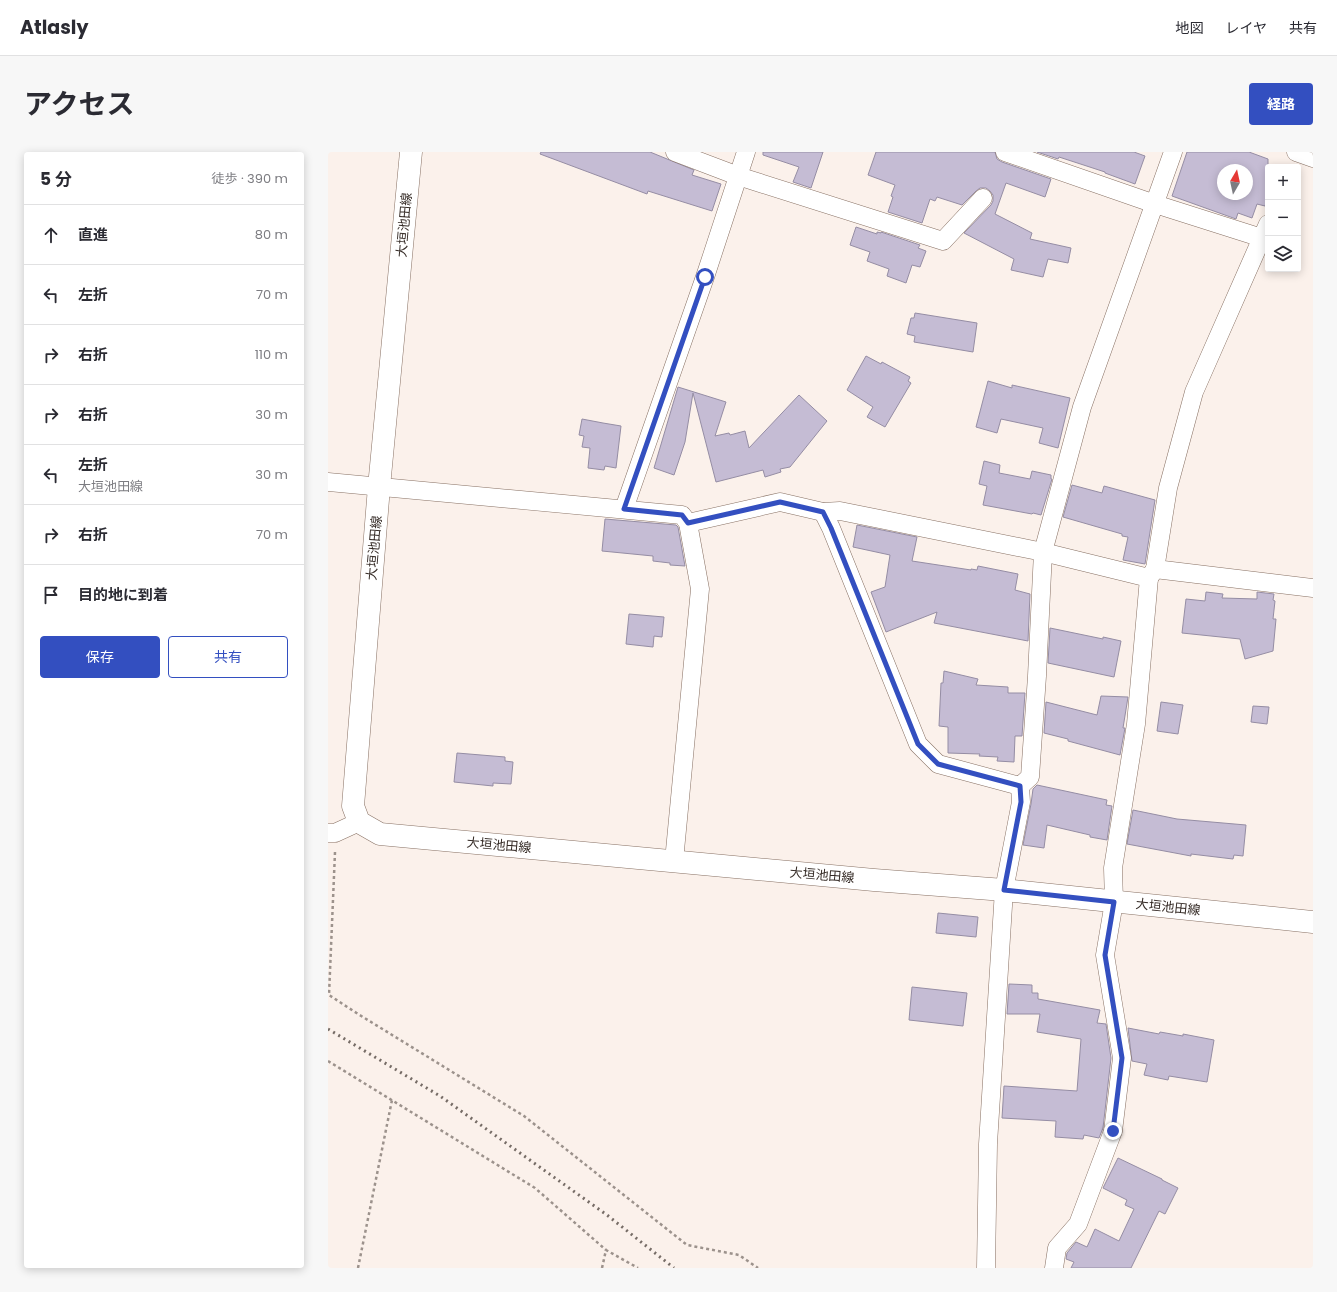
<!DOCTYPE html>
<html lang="ja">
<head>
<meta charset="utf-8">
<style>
	:root { --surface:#fff; --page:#f7f7f7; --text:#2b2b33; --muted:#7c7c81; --line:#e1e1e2; --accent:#334fc0 }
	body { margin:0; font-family:Poppins,"Noto Sans JP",sans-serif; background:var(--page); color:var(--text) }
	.controls { position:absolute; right:12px; top:12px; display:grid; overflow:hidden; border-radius:4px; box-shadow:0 2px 10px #0003 }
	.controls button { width:36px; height:36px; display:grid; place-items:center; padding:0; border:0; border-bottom:1px solid var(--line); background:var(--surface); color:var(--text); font:20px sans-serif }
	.compass { position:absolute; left:889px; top:12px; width:36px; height:36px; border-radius:50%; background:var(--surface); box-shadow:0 2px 10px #0003; rotate:9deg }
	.stop { position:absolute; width:12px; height:12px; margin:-9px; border:3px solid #334fc0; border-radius:50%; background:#fff }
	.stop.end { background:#334fc0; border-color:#fff; box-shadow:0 1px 4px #0008 }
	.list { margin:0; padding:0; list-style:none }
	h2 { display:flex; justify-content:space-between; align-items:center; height:52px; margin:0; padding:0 16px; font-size:17px }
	h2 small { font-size:13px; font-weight:400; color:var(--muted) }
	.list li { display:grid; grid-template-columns:26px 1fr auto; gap:12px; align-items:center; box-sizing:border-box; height:60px; padding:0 16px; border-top:1px solid var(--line) }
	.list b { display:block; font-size:15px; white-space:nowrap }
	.list p { margin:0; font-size:13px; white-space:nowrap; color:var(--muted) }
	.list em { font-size:13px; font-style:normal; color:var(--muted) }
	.actions { display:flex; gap:8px; padding:12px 16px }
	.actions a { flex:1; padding:9px 0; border:1px solid var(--accent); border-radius:4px; text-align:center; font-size:14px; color:var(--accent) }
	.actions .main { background:var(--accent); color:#fff }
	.icon { flex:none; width:22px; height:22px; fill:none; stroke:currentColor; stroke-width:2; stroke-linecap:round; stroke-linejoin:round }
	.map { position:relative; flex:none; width:985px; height:1116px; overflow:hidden; border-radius:4px }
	header { display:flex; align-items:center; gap:24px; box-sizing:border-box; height:56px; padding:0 20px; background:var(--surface); border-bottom:1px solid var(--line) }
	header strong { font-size:19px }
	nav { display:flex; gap:22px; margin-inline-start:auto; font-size:14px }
	.intro { display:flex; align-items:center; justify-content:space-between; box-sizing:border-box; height:96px; padding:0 24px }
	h1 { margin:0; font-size:28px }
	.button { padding:10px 18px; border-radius:4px; background:var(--accent); color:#fff; font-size:14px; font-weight:700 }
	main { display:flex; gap:24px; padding:0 24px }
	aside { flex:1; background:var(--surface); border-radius:4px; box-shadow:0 2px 10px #0003 }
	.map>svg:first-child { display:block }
	.building { fill:#c5bcd4; stroke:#958da4; fill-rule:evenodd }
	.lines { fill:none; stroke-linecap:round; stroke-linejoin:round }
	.minor-casing { stroke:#887164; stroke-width:19 }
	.secondary-casing { stroke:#887164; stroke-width:23 }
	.path { stroke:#9c928c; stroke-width:2.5; stroke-dasharray:3 3; stroke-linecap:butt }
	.minor { stroke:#fff; stroke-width:18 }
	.secondary { stroke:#fff; stroke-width:22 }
	.rail { stroke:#766c66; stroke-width:3; stroke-dasharray:2 4; stroke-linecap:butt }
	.route { stroke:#334fc0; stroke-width:5 }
	.labels { text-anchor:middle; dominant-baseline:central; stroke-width:3.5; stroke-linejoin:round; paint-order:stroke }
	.street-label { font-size:13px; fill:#342a25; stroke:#fff }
</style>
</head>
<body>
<header>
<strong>Atlasly</strong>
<nav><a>地図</a><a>レイヤ</a><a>共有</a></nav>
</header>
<div class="intro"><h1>アクセス</h1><a class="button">経路</a></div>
<main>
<aside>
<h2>5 分<small>徒歩 · 390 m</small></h2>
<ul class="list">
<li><svg class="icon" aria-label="ahead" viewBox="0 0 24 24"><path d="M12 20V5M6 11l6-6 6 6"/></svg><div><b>直進</b></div><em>80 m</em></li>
<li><svg class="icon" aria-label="left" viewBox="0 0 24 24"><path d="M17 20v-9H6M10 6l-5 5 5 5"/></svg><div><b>左折</b></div><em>70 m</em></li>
<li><svg class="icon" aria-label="right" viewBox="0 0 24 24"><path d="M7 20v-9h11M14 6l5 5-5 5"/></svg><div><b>右折</b></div><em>110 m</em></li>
<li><svg class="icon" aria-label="right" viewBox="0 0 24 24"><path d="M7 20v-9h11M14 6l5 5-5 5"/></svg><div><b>右折</b></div><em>30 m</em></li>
<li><svg class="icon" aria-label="left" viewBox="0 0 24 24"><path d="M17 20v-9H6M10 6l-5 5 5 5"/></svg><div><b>左折</b><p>大垣池田線</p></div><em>30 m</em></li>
<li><svg class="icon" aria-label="right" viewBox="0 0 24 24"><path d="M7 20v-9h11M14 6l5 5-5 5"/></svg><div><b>右折</b></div><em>70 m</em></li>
<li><svg class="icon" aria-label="arrive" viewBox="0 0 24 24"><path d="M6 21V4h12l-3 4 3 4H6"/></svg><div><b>目的地に到着</b></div></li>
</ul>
<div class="actions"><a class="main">保存</a><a>共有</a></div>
</aside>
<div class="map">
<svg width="985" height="1116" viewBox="0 0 985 1116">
	<rect width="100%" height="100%" fill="#fbf1eb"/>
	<g class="building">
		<path d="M 213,0 L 322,0 L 366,18 L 364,23 L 393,32 L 384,59 L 320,39 L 319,42 L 212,2 Z"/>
		<path d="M 435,0 L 495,0 L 483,36 L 465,30 L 471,15 L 435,3 Z"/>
		<path d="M 548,0 L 667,0 L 669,7 L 674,10 L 723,27 L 717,45 L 678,31 L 667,62 L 704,81 L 702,87 L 743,96 L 740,111 L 720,107 L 715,125 L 683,118 L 686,107 L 636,81 L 663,53 L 665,49 L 665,43 L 662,39 L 658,36 L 652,36 L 648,39 L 634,53 L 609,45 L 607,49 L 602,47 L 594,71 L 560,60 L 565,45 L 563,44 L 567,33 L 540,23 Z"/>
		<path d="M 709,0 L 806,0 L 817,4 L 807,32 L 777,21 L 777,20 L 731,5 L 730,7 Z"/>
		<path d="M 859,0 L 921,0 L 940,7 L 940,44 L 937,54 L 929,52 L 924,66 L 910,61 L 908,67 L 844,44 ZM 895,18 L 919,18 L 919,42 L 895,42 Z"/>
		<path d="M 528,75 L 549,82 L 549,80 L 553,81 L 553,80 L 592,93 L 590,96 L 598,99 L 592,115 L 584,113 L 578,131 L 559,124 L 561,117 L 539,109 L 542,100 L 522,93 Z"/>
		<path d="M 587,161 L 649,171 L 645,200 L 586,190 L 587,184 L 579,182 L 583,166 L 586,166 Z"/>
		<path d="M 538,204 L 553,212 L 554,210 L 582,225 L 580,229 L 583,231 L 557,275 L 539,265 L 545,255 L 519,238 Z"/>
		<path d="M 660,229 L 684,236 L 684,233 L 742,246 L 730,296 L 711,291 L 715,276 L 673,267 L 669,281 L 648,275 Z"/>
		<path d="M 350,235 L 398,250 L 387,284 L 401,281 L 402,283 L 417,279 L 421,296 L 471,243 L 499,269 L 462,315 L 452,317 L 453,320 L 437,325 L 435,318 L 388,330 L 365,241 L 357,290 L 346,323 L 326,316 Z"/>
		<path d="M 254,267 L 275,271 L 293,274 L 288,316 L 277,314 L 276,318 L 260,316 L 262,296 L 254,295 L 256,284 L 251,283 Z"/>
		<path d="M 656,309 L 672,313 L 671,321 L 702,327 L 704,319 L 723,323 L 723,327 L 724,327 L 713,363 L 705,361 L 704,362 L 655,353 L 659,334 L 651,332 Z"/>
		<path d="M 744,333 L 774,341 L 776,334 L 827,348 L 817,412 L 795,408 L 800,385 L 794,384 L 794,382 L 735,365 Z"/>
		<path d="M 277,367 L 348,373 L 350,375 L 357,414 L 342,413 L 342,411 L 325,409 L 325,404 L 274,399 Z"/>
		<path d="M 529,373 L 589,385 L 584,409 L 643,418 L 643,417 L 649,418 L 650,414 L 690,422 L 687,438 L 702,442 L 700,489 L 606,471 L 609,460 L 558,480 L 543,440 L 557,435 L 562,403 L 525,395 Z"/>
		<path d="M 878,440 L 895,442 L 894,446 L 929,447 L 929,440 L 946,442 L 945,448 L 947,449 L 945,467 L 948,467 L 945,499 L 917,507 L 912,487 L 854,481 L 858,447 L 877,449 Z"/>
		<path d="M 301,462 L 336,465 L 334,485 L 326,484 L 325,495 L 298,492 Z"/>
		<path d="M 722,476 L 775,487 L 775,485 L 793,489 L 786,525 L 720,511 Z"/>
		<path d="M 616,519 L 650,527 L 648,533 L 680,535 L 680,541 L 697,541 L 694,584 L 687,584 L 686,610 L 669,609 L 670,605 L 651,604 L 652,602 L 620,601 L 620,575 L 611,574 L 613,531 L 615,531 Z"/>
		<path d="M 773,544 L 800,545 L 795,576 L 797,576 L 792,603 L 740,589 L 740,587 L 716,581 L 718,550 L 769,563 Z"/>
		<path d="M 833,550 L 855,553 L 850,582 L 829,579 Z"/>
		<path d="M 925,554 L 941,555 L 939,572 L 923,570 Z"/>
		<path d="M 129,601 L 177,605 L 177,609 L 185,610 L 183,632 L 165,631 L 165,634 L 126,630 Z"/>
		<path d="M 709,633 L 779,648 L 778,653 L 784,654 L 779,688 L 762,685 L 762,683 L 719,673 L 716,696 L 695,693 L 703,652 L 705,637 Z"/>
		<path d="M 805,658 L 849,667 L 918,673 L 915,704 L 906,703 L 905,707 L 863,702 L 863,704 L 799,692 Z"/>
		<path d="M 610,761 L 650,765 L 648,785 L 608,781 Z"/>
		<path d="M 681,832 L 704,833 L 704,841 L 710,841 L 710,847 L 772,858 L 769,871 L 778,872 L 783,906 L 775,976 L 771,986 L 756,983 L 755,987 L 727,985 L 728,969 L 674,966 L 676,934 L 749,939 L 753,887 L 709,880 L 712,862 L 679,862 Z"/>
		<path d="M 584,835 L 639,841 L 635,874 L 581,868 Z"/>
		<path d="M 800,876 L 831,882 L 832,880 L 855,884 L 855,882 L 886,888 L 879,930 L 841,924 L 840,928 L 816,923 L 819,912 L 804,909 Z"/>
		<path d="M 790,1006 L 834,1027 L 834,1028 L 850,1036 L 837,1062 L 831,1059 L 803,1116 L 743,1116 L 746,1110 L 738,1107 L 739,1101 L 748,1090 L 759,1095 L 767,1077 L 791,1089 L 806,1057 L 797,1053 L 799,1048 L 775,1036 Z"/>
	</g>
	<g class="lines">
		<defs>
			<g id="minor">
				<path d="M 347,0 L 410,24 L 615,89 L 655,46"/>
				<path d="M 677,0 L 827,52 L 934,86"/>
				<path d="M 968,0 L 985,6"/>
				<path d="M 0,330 L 354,363 L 360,371 L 372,437 L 346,709"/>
				<path d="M 296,357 L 377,125 L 418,0"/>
				<path d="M 495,360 L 503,376 L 590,592 L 610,612 L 692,634"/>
				<path d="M 360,371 L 452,350 L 495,360 L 512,359 L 715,400 L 821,426 L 808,572 L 785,716 L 786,750 L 777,803 L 794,906 L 785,979 L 750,1072 L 729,1096 L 726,1116"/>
				<path d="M 827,417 L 840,336 L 866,240 L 940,72"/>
				<path d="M 821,426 L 827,417 L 985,436"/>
				<path d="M 692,634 L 702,625 L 709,524 L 715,400 L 754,255 L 845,0"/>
				<path d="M 0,681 L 7,681 L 31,670"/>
				<path d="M 658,1116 L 660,992 L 676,738 L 693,650 L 692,634"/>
			</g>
			<path id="secondary" d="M 83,0 L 51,335 L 25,654 L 31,670 L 52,682 L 546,728 L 676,738 L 985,770"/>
		</defs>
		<use href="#minor" class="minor-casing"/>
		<use href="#secondary" class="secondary-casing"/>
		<g class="path">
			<path d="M 7,700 L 1,843 L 30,862 L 196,964 L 359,1093 L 411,1103 L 430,1116"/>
			<path d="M 0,909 L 207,1036 L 278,1098"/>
			<path d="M 30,1116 L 64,948"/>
			<path d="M 274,1116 L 278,1098 L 310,1116"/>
		</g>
		<use href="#minor" class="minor"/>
		<use href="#secondary" class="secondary"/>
		<path class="rail" d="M 0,877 L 112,944 L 279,1063 L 346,1116"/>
	</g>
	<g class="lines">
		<path class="route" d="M 377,125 L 296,357 L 354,363 L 360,371 L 452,350 L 495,360 L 503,376 L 590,592 L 610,612 L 692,634 L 693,650 L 676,738 L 786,750 L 777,803 L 794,906 L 785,979"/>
	</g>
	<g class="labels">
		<g class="street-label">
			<text transform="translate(76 73) rotate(-85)">大垣池田線</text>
			<text transform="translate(46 396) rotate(-85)">大垣池田線</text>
			<text transform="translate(171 693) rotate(5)">大垣池田線</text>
			<text transform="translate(494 723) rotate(5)">大垣池田線</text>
			<text transform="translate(840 755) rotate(6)">大垣池田線</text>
		</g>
	</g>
</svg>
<div class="controls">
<button>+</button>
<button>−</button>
<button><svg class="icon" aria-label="layers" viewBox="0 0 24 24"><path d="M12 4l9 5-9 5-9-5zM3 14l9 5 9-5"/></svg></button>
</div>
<svg class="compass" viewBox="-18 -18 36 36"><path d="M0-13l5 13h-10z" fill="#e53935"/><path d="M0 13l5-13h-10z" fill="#7c7c81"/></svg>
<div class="stop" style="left:377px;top:125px"></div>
<div class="stop end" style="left:785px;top:979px"></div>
</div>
</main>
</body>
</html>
